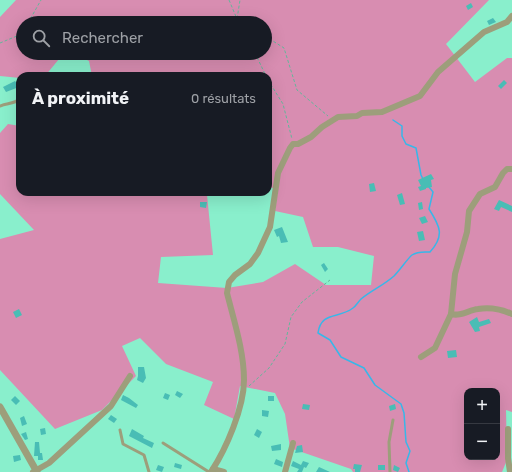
<!DOCTYPE html>
<html lang="fr">
<head>
<meta charset="utf-8">
<style>
	:root { --surface:#171b24; --page:#242831; --text:#f1f3f6; --muted:#9ea1a6; --line:#363941 }
	body { margin:0; font-family:Rubik,sans-serif; background:var(--page); color:var(--text) }
	.controls { position:absolute; right:12px; bottom:12px; display:grid; overflow:hidden; border-radius:8px; box-shadow:0 4px 16px #0002 }
	.controls button { width:36px; height:36px; display:grid; place-items:center; padding:0; border:0; border-bottom:1px solid var(--line); background:var(--surface); color:var(--text); font:20px sans-serif }
	.list { margin:0; padding:0; list-style:none }
	h2 { display:flex; justify-content:space-between; align-items:center; height:52px; margin:0; padding:0 16px; font-size:17px }
	h2 small { font-size:13px; font-weight:400; color:var(--muted) }
	.icon { flex:none; width:22px; height:22px; fill:none; stroke:currentColor; stroke-width:2; stroke-linecap:round; stroke-linejoin:round }
	.map { position:relative; flex:none; width:512px; height:472px; overflow:hidden }
	.search { position:absolute; background:var(--surface); box-shadow:0 4px 16px #0002; left:16px; top:16px; width:256px; height:44px; display:flex; align-items:center; gap:10px; box-sizing:border-box; padding:0 14px; border-radius:22px; color:var(--muted); font-size:15px }
	.panel { position:absolute; background:var(--surface); box-shadow:0 4px 16px #0002; left:16px; top:72px; width:256px; height:124px; border-radius:12px }
	.map>svg:first-child { display:block }
	.green { fill:#d88db1; fill-rule:evenodd }
	.lines { fill:none; stroke-linecap:round; stroke-linejoin:round }
	.stream { stroke:#37b7e9; stroke-width:1.5 }
	.building { fill:#49bdb5 }
	.path { stroke:#63b79b; stroke-width:1; stroke-dasharray:3 2; stroke-linecap:butt }
	.service { stroke:#9d9e7b; stroke-width:3 }
	.minor { stroke:#9d9e7b; stroke-width:6 }
	.tertiary { stroke:#9d9e7b; stroke-width:7 }
</style>
</head>
<body>
<div class="map">
<svg width="512" height="472" viewBox="0 0 512 472">
	<rect width="100%" height="100%" fill="#89efcc"/>
	<path class="green" d="M 16,0 L 489,0 L 446,44 L 475,82 L 507,58 L 512,58 L 512,412 L 506,410 L 507,460 L 502,472 L 353,472 L 351,469 L 290,448 L 285,414 L 275,393 L 240,386 L 234,419 L 204,405 L 213,382 L 166,364 L 140,338 L 122,346 L 136,376 L 102,410 L 55,429 L 0,370 L 0,239 L 34,230 L 0,194 L 0,133 L 8,124 L 20,126 L 20,192 L 210,192 L 207,195 L 213,255 L 161,257 L 158,283 L 227,288 L 263,282 L 295,264 L 326,285 L 371,285 L 374,256 L 338,247 L 313,247 L 303,217 L 275,211 L 278,189 L 268,187 L 268,76 L 92,76 L 89,61 L 73,53 L 265,53 L 265,23 L 23,23 L 23,53 L 64,53 L 45,76 L 20,76 L 20,78 L 0,76 L 0,17 ZM 467,391 L 497,391 L 497,457 L 467,457 Z"/>
	<g class="lines">
		<g class="stream">
			<path d="M 393,120 L 402,126 L 402,136 L 406,144 L 416,148 L 421,175 L 423,179"/>
			<path d="M 409,472 L 406,463 L 410,451 L 406,442 L 404,413 L 401,404 L 375,385 L 364,368 L 341,357 L 330,340 L 318,333 C 321,311 339,319 353,308 C 356,306 358,302 361,299 C 372,290 384,285 394,276 C 399,271 409,257 412,255 C 418,251 424,252 430,252 C 445,236 440,226 429,209 L 433,192 L 429,187"/>
		</g>
	</g>
	<g class="building">
		<path d="M 471,3 L 473,7 L 468,10 L 466,6 Z"/>
		<path d="M 493,18 L 496,22 L 489,25 L 487,21 Z"/>
		<path d="M 504,80 L 507,83 L 501,89 L 498,86 Z"/>
		<path d="M 15,81 L 19,87 L 6,92 L 3,87 Z"/>
		<path d="M 431,174 L 434,179 L 431,180 L 432,187 L 426,188 L 426,189 L 420,191 L 418,187 L 421,186 L 418,180 Z"/>
		<path d="M 374,183 L 376,191 L 370,192 L 369,184 Z"/>
		<path d="M 402,193 L 405,204 L 400,205 L 397,195 Z"/>
		<path d="M 499,200 L 512,206 L 512,212 L 501,207 L 499,211 L 494,209 Z"/>
		<path d="M 200,202 L 207,202 L 206,208 L 200,207 Z"/>
		<path d="M 422,202 L 423,209 L 419,210 L 418,203 Z"/>
		<path d="M 425,216 L 428,222 L 422,224 L 419,218 Z"/>
		<path d="M 282,227 L 288,242 L 281,243 L 279,236 L 277,237 L 274,230 Z"/>
		<path d="M 423,231 L 425,240 L 419,241 L 417,232 Z"/>
		<path d="M 324,263 L 328,269 L 325,272 L 321,265 Z"/>
		<path d="M 19,309 L 22,315 L 16,318 L 13,312 Z"/>
		<path d="M 477,317 L 479,322 L 489,319 L 491,323 L 479,327 L 480,331 L 475,332 L 469,322 Z"/>
		<path d="M 456,350 L 457,357 L 448,358 L 447,351 Z"/>
		<path d="M 138,367 L 144,367 L 146,378 L 143,383 L 137,380 L 138,376 Z"/>
		<path d="M 177,391 L 183,394 L 180,398 L 175,395 Z"/>
		<path d="M 165,393 L 170,395 L 168,400 L 163,398 Z"/>
		<path d="M 123,395 L 129,398 L 138,405 L 136,408 L 121,400 Z"/>
		<path d="M 15,396 L 20,401 L 16,405 L 11,400 Z"/>
		<rect x="268" y="396" width="6" height="5"/>
		<path d="M 303,404 L 310,405 L 309,410 L 302,409 Z"/>
		<path d="M 395,404 L 396,409 L 390,411 L 389,406 Z"/>
		<path d="M 262,410 L 269,411 L 268,417 L 262,416 Z"/>
		<path d="M 111,415 L 117,419 L 114,423 L 108,419 Z"/>
		<path d="M 24,416 L 27,424 L 22,426 L 20,418 Z"/>
		<path d="M 45,428 L 46,434 L 41,435 L 40,429 Z"/>
		<path d="M 132,429 L 144,436 L 143,438 L 154,443 L 152,448 L 129,436 Z"/>
		<path d="M 257,429 L 262,432 L 259,438 L 254,435 Z"/>
		<path d="M 26,432 L 28,439 L 25,440 L 21,434 Z"/>
		<path d="M 35,442 L 39,442 L 40,453 L 42,453 L 43,460 L 38,460 L 38,456 L 34,456 Z"/>
		<path d="M 281,444 L 281,450 L 272,451 L 271,446 Z"/>
		<path d="M 302,445 L 303,452 L 295,453 L 297,446 Z"/>
		<path d="M 20,455 L 21,460 L 14,462 L 13,456 Z"/>
		<path d="M 276,459 L 283,462 L 282,467 L 274,464 Z"/>
		<path d="M 293,461 L 301,465 L 303,461 L 309,463 L 306,468 L 304,467 L 302,472 L 297,472 L 299,469 L 291,466 Z"/>
		<path d="M 175,463 L 182,465 L 181,469 L 174,467 Z"/>
		<path d="M 354,464 L 362,465 L 360,472 L 355,472 L 355,469 L 353,469 Z"/>
		<path d="M 158,465 L 164,467 L 162,472 L 156,470 Z"/>
		<rect x="378" y="465" width="7" height="5"/>
		<path d="M 394,465 L 400,468 L 398,472 L 393,470 Z"/>
		<path d="M 319,467 L 330,472 L 316,472 Z"/>
	</g>
	<g class="lines">
		<g class="path">
			<path d="M 229,0 L 237,19 L 243,23"/>
			<path d="M 28,23 L 41,0"/>
			<path d="M 239,23 L 237,19 L 240,0"/>
			<path d="M 265,36 L 284,48 L 297,90 L 328,116"/>
			<path d="M 0,43 L 17,36 L 23,30"/>
			<path d="M 255,53 L 266,76"/>
			<path d="M 268,80 L 283,104 L 292,139"/>
			<path d="M 249,386 L 269,368 L 285,344 L 291,317 L 302,302 L 330,280"/>
		</g>
		<g class="service">
			<path d="M 0,106 C 7,103 14,104 20,99"/>
			<path d="M 120,430 L 123,444 L 144,455 L 149,472"/>
			<path d="M 163,443 L 209,472"/>
			<path d="M 390,472 L 389,442 L 393,420"/>
		</g>
		<g class="minor">
			<path d="M 451,314 C 460,317 469,310 478,309 C 490,307 501,309 512,314"/>
			<path d="M 421,357 L 435,348 L 451,314 L 455,274 L 467,232 L 469,211 L 480,194 L 495,187 L 503,173 L 507,169 L 512,169"/>
			<path d="M 508,429 L 508,458 L 510,472"/>
			<path d="M 213,469 L 224,472"/>
			<path d="M 33,472 L 49,463 L 111,406 L 130,376"/>
			<path d="M 211,472 C 226,449 244,408 244,380 C 244,351 234,321 227,293 L 229,282 L 235,275 L 250,264 L 258,253 L 270,227 L 278,173 L 290,148 L 293,144 L 298,144 L 311,137 L 322,127 L 338,117 L 357,116 L 362,113 L 382,112 L 420,96 L 438,72 L 484,32 L 507,22 L 512,16"/>
			<path d="M 285,472 L 293,443"/>
		</g>
		<path class="tertiary" d="M 0,407 L 37,472"/>
	</g>
</svg>
<div class="controls">
<button>+</button>
<button>−</button>
</div>
<div class="search"><svg class="icon" aria-label="search" viewBox="0 0 24 24"><circle cx="10" cy="10" r="6"/><path d="M15 15l6 6"/></svg>Rechercher</div>
<section class="panel">
<h2>À proximité<small>0 résultats</small></h2>
<ul class="list">
</ul>
</section>
</div>
</body>
</html>
